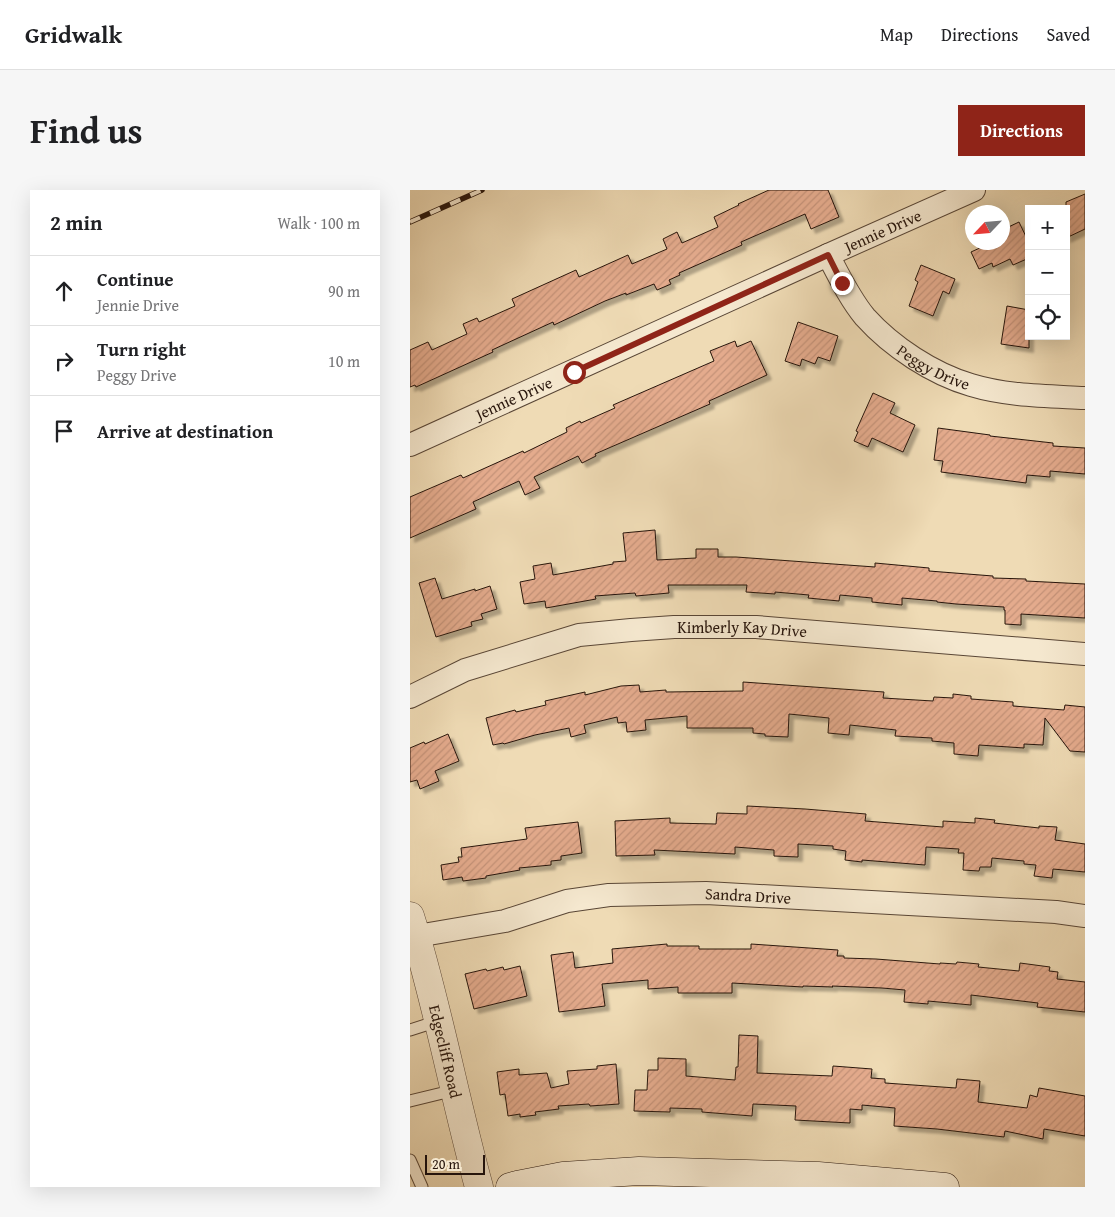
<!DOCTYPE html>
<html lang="en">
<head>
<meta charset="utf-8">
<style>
	:root { --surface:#fff; --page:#f6f6f6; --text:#202124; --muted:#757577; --line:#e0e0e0; --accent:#8f2418 }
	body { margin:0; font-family:"Gentium Book Plus",serif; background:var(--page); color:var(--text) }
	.controls { position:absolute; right:15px; top:15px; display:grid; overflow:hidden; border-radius:0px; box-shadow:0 5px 20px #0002 }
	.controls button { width:45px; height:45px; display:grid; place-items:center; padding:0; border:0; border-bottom:1px solid var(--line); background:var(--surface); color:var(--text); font:25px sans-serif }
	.compass { position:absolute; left:555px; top:15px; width:45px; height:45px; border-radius:50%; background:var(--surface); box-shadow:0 5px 20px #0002; rotate:244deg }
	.scale { position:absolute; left:15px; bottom:12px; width:60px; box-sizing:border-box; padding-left:5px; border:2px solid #27150c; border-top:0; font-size:14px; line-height:18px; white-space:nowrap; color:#27150c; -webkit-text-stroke:4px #f5e8cf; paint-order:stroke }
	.stop { position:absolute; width:15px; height:15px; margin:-11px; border:4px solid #8f2418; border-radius:50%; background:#fff }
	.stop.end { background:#8f2418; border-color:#fff; box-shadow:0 1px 5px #0008 }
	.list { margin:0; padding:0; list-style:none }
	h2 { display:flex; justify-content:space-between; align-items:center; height:65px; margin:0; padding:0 20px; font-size:21px }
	h2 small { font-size:16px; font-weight:400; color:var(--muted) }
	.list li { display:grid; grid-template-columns:32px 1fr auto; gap:15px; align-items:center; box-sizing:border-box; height:70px; padding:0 20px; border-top:1px solid var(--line) }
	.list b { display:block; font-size:19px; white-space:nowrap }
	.list p { margin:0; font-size:16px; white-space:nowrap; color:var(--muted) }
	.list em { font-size:16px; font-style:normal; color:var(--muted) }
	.icon { flex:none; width:28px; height:28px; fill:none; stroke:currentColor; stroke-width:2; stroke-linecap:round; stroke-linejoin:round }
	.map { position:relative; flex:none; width:675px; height:997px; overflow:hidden; border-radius:0px }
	header { display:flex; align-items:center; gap:30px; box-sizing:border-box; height:70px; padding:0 25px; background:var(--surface); border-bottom:1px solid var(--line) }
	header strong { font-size:24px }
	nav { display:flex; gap:28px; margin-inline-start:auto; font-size:18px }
	.intro { display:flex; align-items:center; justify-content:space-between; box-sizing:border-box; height:120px; padding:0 30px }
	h1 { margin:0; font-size:35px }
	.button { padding:12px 22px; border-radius:0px; background:var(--accent); color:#fff; font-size:18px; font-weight:700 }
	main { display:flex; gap:30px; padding:0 30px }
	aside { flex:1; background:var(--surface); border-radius:0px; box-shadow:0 5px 20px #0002 }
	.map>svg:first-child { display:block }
	.building { fill:url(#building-hatch); stroke:#27150c; filter:url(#shadow) }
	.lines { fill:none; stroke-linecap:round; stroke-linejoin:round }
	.service-casing { stroke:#594636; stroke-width:13 }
	.minor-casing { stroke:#594636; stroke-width:24 }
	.tertiary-casing { stroke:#594636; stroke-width:29 }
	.secondary-casing { stroke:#27150c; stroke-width:29 }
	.service { stroke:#f5e8cf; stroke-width:11 }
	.minor { stroke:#f5e8cf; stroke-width:22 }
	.tertiary { stroke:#f5e8cf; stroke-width:28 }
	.secondary { stroke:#f5e8cf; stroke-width:28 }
	.rail-casing { stroke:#27150c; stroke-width:5.5 }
	.rail { stroke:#f5e8cf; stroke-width:4; stroke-dasharray:11; stroke-linecap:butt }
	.route { stroke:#8f2418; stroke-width:6 }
	.labels { text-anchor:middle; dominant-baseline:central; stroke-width:5; stroke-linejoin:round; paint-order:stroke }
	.street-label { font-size:16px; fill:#27150c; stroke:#f5e8cf }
</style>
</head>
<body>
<header>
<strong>Gridwalk</strong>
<nav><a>Map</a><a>Directions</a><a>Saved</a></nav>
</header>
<div class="intro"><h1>Find us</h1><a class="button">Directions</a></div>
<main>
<aside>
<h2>2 min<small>Walk · 100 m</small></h2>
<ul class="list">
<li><svg class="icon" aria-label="ahead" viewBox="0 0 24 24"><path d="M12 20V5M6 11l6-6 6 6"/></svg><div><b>Continue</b><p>Jennie Drive</p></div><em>90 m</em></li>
<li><svg class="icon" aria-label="right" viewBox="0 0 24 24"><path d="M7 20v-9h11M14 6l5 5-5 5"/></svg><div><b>Turn right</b><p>Peggy Drive</p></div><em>10 m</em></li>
<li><svg class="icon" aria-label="arrive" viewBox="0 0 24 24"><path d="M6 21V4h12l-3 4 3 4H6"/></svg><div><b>Arrive at destination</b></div></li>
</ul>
</aside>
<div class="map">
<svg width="675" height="997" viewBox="0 0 675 997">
	<defs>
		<pattern id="building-hatch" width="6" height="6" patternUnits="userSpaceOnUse" patternTransform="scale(1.25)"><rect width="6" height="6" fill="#e4ab8d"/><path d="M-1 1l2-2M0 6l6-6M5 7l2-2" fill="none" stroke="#c49278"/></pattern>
		<filter id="shadow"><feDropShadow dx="4.5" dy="4.5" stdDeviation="1" flood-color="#0004"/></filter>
	</defs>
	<rect width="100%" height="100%" fill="#efdbb5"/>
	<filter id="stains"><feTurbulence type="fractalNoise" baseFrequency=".004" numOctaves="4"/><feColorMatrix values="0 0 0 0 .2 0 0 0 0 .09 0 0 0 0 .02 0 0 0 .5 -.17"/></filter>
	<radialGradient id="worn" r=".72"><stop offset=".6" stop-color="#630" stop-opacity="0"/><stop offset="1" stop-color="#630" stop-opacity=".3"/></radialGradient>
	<g class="building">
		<path d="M 359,0 L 418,0 L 429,27 L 401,39 L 395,24 L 331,52 L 332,55 L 269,83 L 270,85 L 259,90 L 261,94 L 247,100 L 244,94 L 216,105 L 216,103 L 195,111 L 144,135 L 143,132 L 82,160 L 83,162 L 6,197 L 5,195 L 0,197 L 0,160 L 18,152 L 22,160 L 57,144 L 53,134 L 67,128 L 69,132 L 105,116 L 102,109 L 166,80 L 169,87 L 218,65 L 222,74 L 257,59 L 253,49 L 267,42 L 272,53 L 308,37 L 304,27 L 329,15 L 328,14 Z"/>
		<path d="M 675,4 L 675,39 L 656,48 L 656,12 Z"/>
		<path d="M 609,32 L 619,53 L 619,68 L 603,75 L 600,69 L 583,77 L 582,73 L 569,79 L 561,62 L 583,52 L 592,52 L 592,40 Z"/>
		<path d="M 511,75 L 545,89 L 539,104 L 533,101 L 523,126 L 499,116 L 508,92 L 505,90 Z"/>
		<path d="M 597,116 L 619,120 L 619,158 L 591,154 Z"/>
		<path d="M 388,132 L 428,146 L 420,171 L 408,167 L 405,174 L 392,169 L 390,176 L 375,171 Z"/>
		<path d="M 325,151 L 327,157 L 341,151 L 357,185 L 299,211 L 300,214 L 185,264 L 186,266 L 172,273 L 168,266 L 124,287 L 130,298 L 115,305 L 109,291 L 63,312 L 66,319 L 0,348 L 0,307 L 51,285 L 53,288 L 113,261 L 114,263 L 157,242 L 156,238 L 170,231 L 171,233 L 205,218 L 203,215 L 304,171 L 300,161 Z"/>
		<path d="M 463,203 L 485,213 L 480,223 L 505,235 L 493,262 L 462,248 L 458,257 L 444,251 L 448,242 L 446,241 Z"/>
		<path d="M 528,238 L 580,245 L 580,246 L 643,253 L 643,256 L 675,258 L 675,284 L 640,281 L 640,287 L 617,285 L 616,293 L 531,282 L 533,271 L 524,270 Z"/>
		<path d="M 245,340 L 247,370 L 286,368 L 286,359 L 308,359 L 308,367 L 326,367 L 465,377 L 465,373 L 519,378 L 519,381 L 583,386 L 583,388 L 616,389 L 616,391 L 675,394 L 675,428 L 611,424 L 611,435 L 595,434 L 595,420 L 594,420 L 594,417 L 546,414 L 527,412 L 527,411 L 492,408 L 492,415 L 462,412 L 462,408 L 430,405 L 429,411 L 398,408 L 399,405 L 365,402 L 365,404 L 336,402 L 337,395 L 258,395 L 259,403 L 226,406 L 225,403 L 185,406 L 186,409 L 136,418 L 135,411 L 114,414 L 110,392 L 125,389 L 123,376 L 141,373 L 143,385 L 203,374 L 203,372 L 216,371 L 213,343 Z"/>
		<path d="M 25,388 L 32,409 L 65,399 L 65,401 L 80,396 L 87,419 L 71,424 L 73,429 L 61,432 L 62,436 L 26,447 L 9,393 Z"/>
		<path d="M 333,492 L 474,502 L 473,508 L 523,511 L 524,507 L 543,508 L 543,504 L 561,506 L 561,509 L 603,512 L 603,516 L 654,520 L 655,515 L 675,517 L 675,562 L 660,561 L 635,528 L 633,555 L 614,554 L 614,558 L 569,555 L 568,566 L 544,564 L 544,553 L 522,551 L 522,548 L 485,546 L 486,540 L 440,535 L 439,545 L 418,543 L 419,528 L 379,524 L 378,547 L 355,546 L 355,544 L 343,543 L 343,538 L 277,538 L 277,526 L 235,530 L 236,540 L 217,542 L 216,532 L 208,533 L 207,527 L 174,535 L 176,543 L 161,547 L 159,538 L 125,545 L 94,554 L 93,553 L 83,555 L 76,528 L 105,520 L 106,522 L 136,515 L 135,511 L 175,502 L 175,505 L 211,496 L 229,495 L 230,502 L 256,500 L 256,502 L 333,501 Z"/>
		<path d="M 38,544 L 49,571 L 25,581 L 29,591 L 10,599 L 7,590 L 0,592 L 0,558 L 14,552 L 15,554 Z"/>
		<path d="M 337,616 L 395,619 L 456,624 L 455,631 L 533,637 L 533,631 L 565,633 L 565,628 L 585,630 L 584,633 L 629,638 L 629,636 L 647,637 L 645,650 L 675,654 L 675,682 L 643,679 L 642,688 L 624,686 L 626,675 L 614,674 L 614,671 L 582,668 L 581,677 L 570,677 L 569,681 L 553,680 L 554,663 L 548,663 L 549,659 L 516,657 L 515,675 L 452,670 L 452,672 L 435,670 L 436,661 L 423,659 L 423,656 L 388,654 L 388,667 L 364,666 L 364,660 L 325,657 L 325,664 L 244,660 L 245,665 L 206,666 L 205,631 L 260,628 L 260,633 L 306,634 L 307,623 L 337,624 Z"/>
		<path d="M 168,632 L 172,663 L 151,666 L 151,670 L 141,671 L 141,675 L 109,678 L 110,680 L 76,686 L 76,688 L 53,691 L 52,687 L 33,690 L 31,675 L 49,672 L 48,667 L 52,667 L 51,658 L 117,649 L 115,638 Z"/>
		<path d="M 257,754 L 257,756 L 289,756 L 289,759 L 341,759 L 341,754 L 428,760 L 427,766 L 434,766 L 434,768 L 466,769 L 530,774 L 530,773 L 546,774 L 547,772 L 569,774 L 568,777 L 609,781 L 610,773 L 640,777 L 639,781 L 648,782 L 647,789 L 675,792 L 675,822 L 627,817 L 628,813 L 561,805 L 561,815 L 518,811 L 518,814 L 494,812 L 495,800 L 472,798 L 422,796 L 423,797 L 393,796 L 393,797 L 322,793 L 322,803 L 268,803 L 268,797 L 238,799 L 238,790 L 192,794 L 195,816 L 149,822 L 141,765 L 163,762 L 165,778 L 203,773 L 202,759 Z"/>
		<path d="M 110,776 L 117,806 L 64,819 L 55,784 L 76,779 L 77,781 L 93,777 L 94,780 Z"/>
		<path d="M 329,845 L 348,846 L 347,883 L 422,886 L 423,876 L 462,879 L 461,888 L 475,889 L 475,893 L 546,898 L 547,889 L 570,891 L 568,912 L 617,918 L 620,905 L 627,907 L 629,898 L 675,906 L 675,946 L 634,939 L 633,949 L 595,941 L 594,947 L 527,939 L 484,936 L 485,918 L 452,915 L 452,920 L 440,919 L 440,933 L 385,930 L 386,916 L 343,914 L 342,926 L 292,922 L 292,919 L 260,918 L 260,922 L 224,921 L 225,900 L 237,900 L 238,880 L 248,880 L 248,868 L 276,869 L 276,886 L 325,890 L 326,877 L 328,877 Z"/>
		<path d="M 206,874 L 209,914 L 180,916 L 179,914 L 148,916 L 149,919 L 125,922 L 126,925 L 110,927 L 110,924 L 98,926 L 95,904 L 90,905 L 87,882 L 109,879 L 109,885 L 137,883 L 141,898 L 159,894 L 157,881 L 187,879 L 187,876 Z"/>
	</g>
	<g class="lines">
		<defs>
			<g id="service">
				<path d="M 0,840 L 28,831"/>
				<path d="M 0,911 L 45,900"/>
				<path d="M 0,970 L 12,997"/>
			</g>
			<g id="minor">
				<path id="s1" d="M 418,65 C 429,86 440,109 455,127 C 482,157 523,184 561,195 C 597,206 637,206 675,208"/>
				<path id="s2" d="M 0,255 L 418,65 L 564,0"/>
				<path id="s3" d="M 0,507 L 55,480 L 169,445 L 221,440 L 264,437 L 346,437 L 675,464"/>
				<path id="s4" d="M 7,746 L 95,731 L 157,711 L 199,705 L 296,703 L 646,722 L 675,726"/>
			</g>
			<g id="tertiary">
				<path id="s5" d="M 0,726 C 28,815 44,907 69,997"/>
			</g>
			<path id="secondary" d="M 100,997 L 107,995 L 153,986 L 229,981 L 408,986 L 535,997"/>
		</defs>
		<use href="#service" class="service-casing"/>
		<use href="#minor" class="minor-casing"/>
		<use href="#tertiary" class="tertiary-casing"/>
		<use href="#secondary" class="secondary-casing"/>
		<use href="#service" class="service"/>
		<use href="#minor" class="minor"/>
		<use href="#tertiary" class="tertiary"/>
		<use href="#secondary" class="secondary"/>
		<defs>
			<path id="rail" d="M 0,32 L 72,0"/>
		</defs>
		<use href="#rail" class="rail-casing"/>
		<use href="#rail" class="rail"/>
	</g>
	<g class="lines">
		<path class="route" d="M 164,182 L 418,65 L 432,93"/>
	</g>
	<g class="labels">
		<g class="street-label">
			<text stroke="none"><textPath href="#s2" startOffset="519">Jennie Drive</textPath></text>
			<text stroke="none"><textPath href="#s1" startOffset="158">Peggy Drive</textPath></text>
			<text stroke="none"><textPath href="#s2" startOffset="114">Jennie Drive</textPath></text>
			<text stroke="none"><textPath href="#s3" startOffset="344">Kimberly Kay Drive</textPath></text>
			<text stroke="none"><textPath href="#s4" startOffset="336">Sandra Drive</textPath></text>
			<text stroke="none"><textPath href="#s5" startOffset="140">Edgecliff Road</textPath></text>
		</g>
	</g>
	<rect width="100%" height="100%" filter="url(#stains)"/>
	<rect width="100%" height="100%" fill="url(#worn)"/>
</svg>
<div class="controls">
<button>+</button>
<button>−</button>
<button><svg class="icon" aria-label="locate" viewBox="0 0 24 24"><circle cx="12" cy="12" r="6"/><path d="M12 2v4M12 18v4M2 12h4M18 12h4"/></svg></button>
</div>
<svg class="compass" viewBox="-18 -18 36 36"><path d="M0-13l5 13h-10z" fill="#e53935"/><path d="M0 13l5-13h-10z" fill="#757577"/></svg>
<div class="scale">20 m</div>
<div class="stop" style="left:164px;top:182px"></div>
<div class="stop end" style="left:432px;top:93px"></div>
</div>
</main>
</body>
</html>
